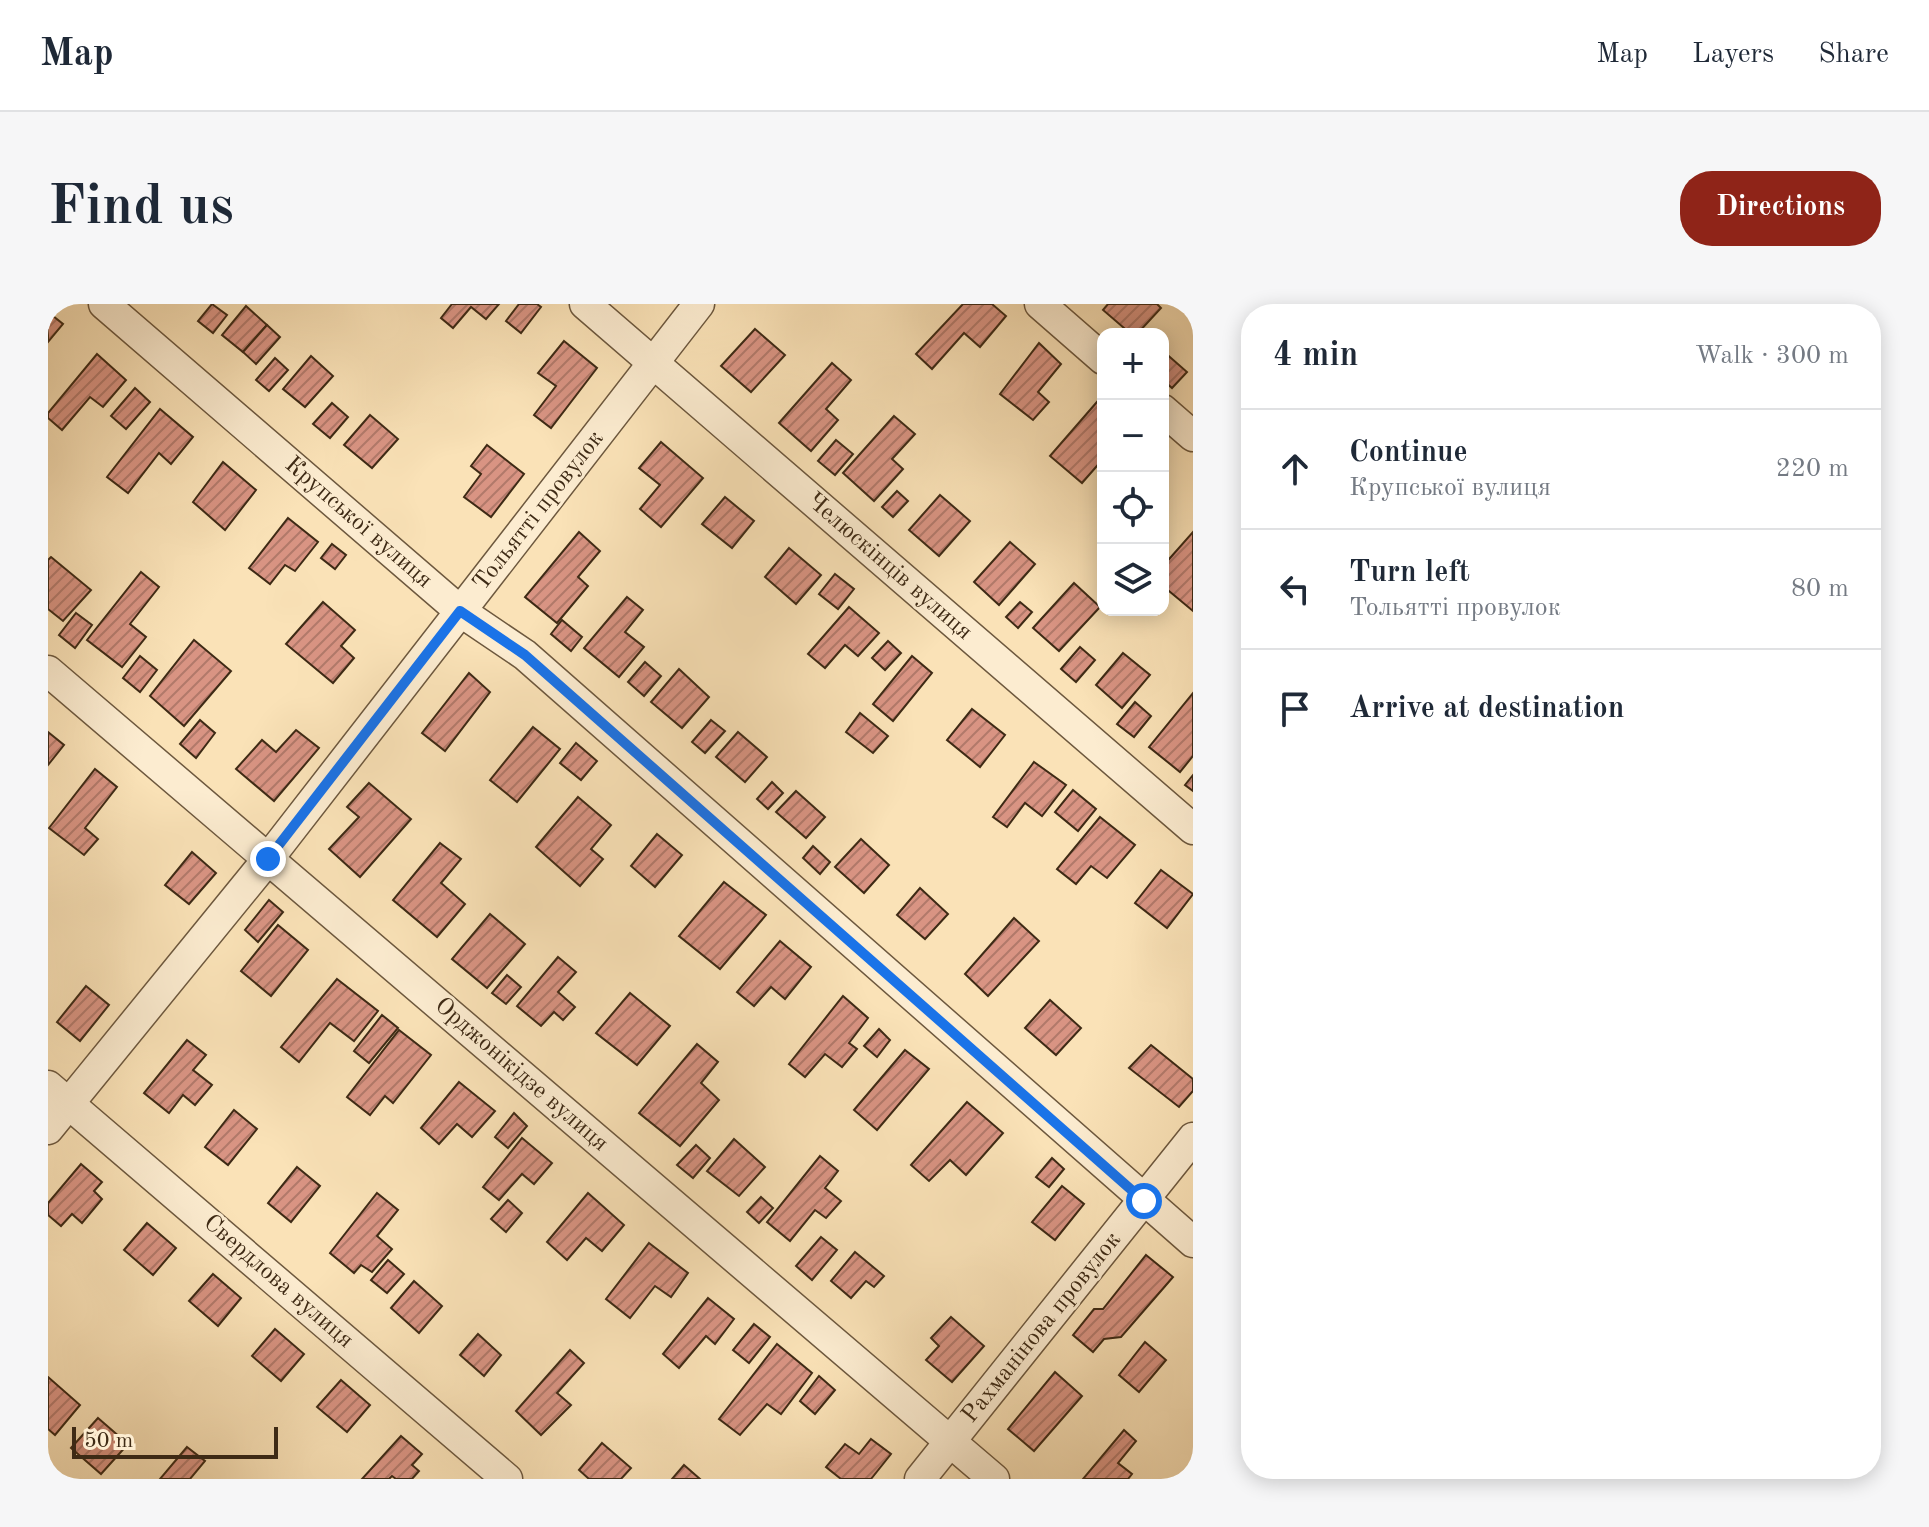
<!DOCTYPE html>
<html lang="en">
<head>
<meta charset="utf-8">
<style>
	:root { --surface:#fff; --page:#f6f6f7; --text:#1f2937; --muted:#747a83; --line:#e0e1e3; --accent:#8f2418 }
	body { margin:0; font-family:"Old Standard TT",serif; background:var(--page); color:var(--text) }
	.controls { position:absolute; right:24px; top:24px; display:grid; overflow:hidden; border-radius:16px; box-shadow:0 4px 20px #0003 }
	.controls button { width:72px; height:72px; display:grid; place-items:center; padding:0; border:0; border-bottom:2px solid var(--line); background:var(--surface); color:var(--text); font:40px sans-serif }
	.scale { position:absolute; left:24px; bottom:20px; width:206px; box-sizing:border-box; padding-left:8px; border:4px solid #3e2a15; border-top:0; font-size:22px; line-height:28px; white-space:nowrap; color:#3e2a15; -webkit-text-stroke:6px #fcecd0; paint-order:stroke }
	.stop { position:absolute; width:24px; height:24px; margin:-18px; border:6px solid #1a73e8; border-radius:50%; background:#fff }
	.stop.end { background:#1a73e8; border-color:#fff; box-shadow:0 2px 8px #0008 }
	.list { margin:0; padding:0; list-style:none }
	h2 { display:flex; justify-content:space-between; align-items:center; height:104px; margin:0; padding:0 32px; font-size:34px }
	h2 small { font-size:26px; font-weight:400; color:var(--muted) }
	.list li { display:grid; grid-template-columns:52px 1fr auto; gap:24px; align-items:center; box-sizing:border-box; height:120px; padding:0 32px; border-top:2px solid var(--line) }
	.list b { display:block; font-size:30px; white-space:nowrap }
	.list p { margin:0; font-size:26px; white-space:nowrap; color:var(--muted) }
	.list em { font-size:26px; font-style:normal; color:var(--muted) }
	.icon { flex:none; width:44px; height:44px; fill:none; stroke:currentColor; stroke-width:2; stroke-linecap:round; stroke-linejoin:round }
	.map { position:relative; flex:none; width:1145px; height:1175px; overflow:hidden; border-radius:32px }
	header { display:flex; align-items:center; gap:48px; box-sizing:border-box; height:112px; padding:0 40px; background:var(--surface); border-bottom:2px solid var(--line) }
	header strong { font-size:38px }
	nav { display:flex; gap:44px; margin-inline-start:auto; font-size:28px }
	.intro { display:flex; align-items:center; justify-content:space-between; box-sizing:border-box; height:192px; padding:0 48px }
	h1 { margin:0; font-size:56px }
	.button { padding:20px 36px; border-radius:32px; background:var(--accent); color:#fff; font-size:28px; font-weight:700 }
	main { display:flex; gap:48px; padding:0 48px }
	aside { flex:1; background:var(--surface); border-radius:32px; box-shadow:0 4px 20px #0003 }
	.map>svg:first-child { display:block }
	.building { fill:url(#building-hatch); stroke:#3e2a15; stroke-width:2 }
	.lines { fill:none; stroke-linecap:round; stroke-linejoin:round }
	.minor-casing { stroke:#6d583e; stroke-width:33 }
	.minor { stroke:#fcecd0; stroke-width:30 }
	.route { stroke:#1a73e8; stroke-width:10 }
	.labels { text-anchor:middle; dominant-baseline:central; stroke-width:6; stroke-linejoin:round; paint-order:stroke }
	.street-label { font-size:24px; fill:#3e2a15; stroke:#fcecd0 }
</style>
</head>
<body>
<header>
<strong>Map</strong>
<nav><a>Map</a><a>Layers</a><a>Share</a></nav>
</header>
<div class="intro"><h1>Find us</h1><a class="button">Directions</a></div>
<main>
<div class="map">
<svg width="1145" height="1175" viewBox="0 0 1145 1175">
	<defs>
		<pattern id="building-hatch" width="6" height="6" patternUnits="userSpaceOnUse" patternTransform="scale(2)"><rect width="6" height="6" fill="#d99483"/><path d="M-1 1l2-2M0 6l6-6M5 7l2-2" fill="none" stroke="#b1796a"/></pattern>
	</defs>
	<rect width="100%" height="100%" fill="#fae2b7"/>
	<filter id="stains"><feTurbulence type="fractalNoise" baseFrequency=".0025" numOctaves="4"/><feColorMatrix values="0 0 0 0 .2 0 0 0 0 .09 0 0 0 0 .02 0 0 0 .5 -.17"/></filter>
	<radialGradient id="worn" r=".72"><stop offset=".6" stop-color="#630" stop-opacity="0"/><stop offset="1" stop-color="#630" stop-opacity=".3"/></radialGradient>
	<g class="building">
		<path d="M 164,0 L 179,11 L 165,29 L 150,17 Z"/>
		<path d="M 404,0 L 451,0 L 438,15 L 423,3 L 405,24 L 393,14 Z"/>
		<path d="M 471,0 L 489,0 L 493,3 L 473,29 L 458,17 Z"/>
		<path d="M 915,0 L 944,0 L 958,12 L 932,43 L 916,29 L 884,65 L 868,50 Z"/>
		<path d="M 1060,0 L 1109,0 L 1113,4 L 1089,30 L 1083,30 L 1055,6 Z"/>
		<path d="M 198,2 L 219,21 L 195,48 L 174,31 Z"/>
		<path d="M 0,8 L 15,20 L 0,38 Z"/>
		<path d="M 219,21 L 232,33 L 208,60 L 195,48 Z"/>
		<path d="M 707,25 L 737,51 L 703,88 L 673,62 Z"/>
		<path d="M 516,37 L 549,64 L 503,124 L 486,111 L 508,82 L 490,69 Z"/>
		<path d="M 991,39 L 1013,60 L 990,88 L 1001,98 L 985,116 L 952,90 Z"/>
		<path d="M 1115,47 L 1139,68 L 1124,84 L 1115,76 Z"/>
		<path d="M 49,50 L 78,76 L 55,103 L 42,93 L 14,126 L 0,114 L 0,109 Z"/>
		<path d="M 263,52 L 285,72 L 257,103 L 235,85 Z"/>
		<path d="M 227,54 L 240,66 L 221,87 L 208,76 Z"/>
		<path d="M 784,59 L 803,76 L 778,105 L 790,116 L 763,147 L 731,119 Z"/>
		<path d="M 87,84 L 102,98 L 78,125 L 63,112 Z"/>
		<path d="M 1055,91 L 1055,155 L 1034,179 L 1002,152 Z"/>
		<path d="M 284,99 L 300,113 L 282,134 L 265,120 Z"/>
		<path d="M 112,105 L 145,133 L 123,160 L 111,149 L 80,189 L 59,173 Z"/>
		<path d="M 322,111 L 350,135 L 324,164 L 296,141 Z"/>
		<path d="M 846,112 L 867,130 L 844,155 L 855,165 L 826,197 L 795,169 Z"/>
		<path d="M 788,136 L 805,150 L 787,171 L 770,157 Z"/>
		<path d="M 613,138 L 655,174 L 613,223 L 592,205 L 612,181 L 591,164 Z"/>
		<path d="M 439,141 L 476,170 L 443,213 L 416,193 L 433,170 L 423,162 Z"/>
		<path d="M 175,158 L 208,186 L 177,226 L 145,198 Z"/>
		<path d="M 849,187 L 860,197 L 845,213 L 834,203 Z"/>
		<path d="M 892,191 L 922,217 L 891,252 L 861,226 Z"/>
		<path d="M 677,193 L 706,217 L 684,244 L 654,220 Z"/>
		<path d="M 240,214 L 270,238 L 247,267 L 237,261 L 222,280 L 201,264 Z"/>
		<path d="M 531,228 L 552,247 L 530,273 L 540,282 L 509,319 L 477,293 Z"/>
		<path d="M 1145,228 L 1145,307 L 1115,282 L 1115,262 Z"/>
		<path d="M 962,238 L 987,260 L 951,301 L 926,278 Z"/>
		<path d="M 284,240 L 298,251 L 287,265 L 273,254 Z"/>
		<path d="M 741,244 L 773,271 L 748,300 L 717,273 Z"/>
		<path d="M 3,253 L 43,286 L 15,317 L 0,305 L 0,256 Z"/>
		<path d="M 93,268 L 111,283 L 82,320 L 98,333 L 74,363 L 39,336 Z"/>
		<path d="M 787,270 L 806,285 L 790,305 L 771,290 Z"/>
		<path d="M 1026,279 L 1052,303 L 1011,347 L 985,324 Z"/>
		<path d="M 579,293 L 595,306 L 577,328 L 596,343 L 571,373 L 536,344 Z"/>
		<path d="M 275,298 L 307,326 L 293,342 L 306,354 L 285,379 L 238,340 Z"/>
		<path d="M 972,298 L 984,308 L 970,324 L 958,313 Z"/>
		<path d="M 801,303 L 831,329 L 810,352 L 797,341 L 777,364 L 760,350 Z"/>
		<path d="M 28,309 L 44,321 L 27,344 L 11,331 Z"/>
		<path d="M 514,316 L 534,333 L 523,347 L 503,330 Z"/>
		<path d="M 146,336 L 183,367 L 136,422 L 102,392 Z"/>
		<path d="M 840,337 L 853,349 L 837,366 L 824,354 Z"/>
		<path d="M 1032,343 L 1047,356 L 1028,378 L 1013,365 Z"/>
		<path d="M 1075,349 L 1102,371 L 1074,404 L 1048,381 Z"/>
		<path d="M 92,352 L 109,366 L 92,388 L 75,374 Z"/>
		<path d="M 864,352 L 884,369 L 845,417 L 825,400 Z"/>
		<path d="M 597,358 L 613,372 L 596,392 L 580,378 Z"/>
		<path d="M 631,365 L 661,393 L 634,424 L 603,398 Z"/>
		<path d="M 421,369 L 442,388 L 397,447 L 374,429 Z"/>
		<path d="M 1145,389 L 1145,452 L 1132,468 L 1101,443 Z"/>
		<path d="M 1087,398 L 1103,412 L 1086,433 L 1069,420 Z"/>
		<path d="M 924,405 L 957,431 L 932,463 L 899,436 Z"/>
		<path d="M 812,409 L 840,432 L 825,449 L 798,428 Z"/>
		<path d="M 152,416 L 167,429 L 148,454 L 132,440 Z"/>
		<path d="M 663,416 L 677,427 L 657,449 L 644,438 Z"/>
		<path d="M 485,423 L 512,445 L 469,498 L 442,476 Z"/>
		<path d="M 248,426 L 271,444 L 226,497 L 188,465 L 214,436 L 228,448 Z"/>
		<path d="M 0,428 L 16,441 L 0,461 Z"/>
		<path d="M 690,428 L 719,453 L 697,478 L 668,453 Z"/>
		<path d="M 528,439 L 549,457 L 533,476 L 512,459 Z"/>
		<path d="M 986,458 L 1018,481 L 994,512 L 977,499 L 959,523 L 945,513 Z"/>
		<path d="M 47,465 L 69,483 L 37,524 L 50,535 L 36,551 L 1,524 Z"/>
		<path d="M 1145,471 L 1145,487 L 1137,481 Z"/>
		<path d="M 724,478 L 735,489 L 720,505 L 709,495 Z"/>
		<path d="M 321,479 L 363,515 L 312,573 L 281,545 L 311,513 L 299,503 Z"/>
		<path d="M 1025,486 L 1048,505 L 1030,527 L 1007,508 Z"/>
		<path d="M 748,487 L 777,513 L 758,534 L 728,508 Z"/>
		<path d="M 530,493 L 563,521 L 543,545 L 555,555 L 532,582 L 488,543 Z"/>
		<path d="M 1052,513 L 1087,541 L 1059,574 L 1043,562 L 1028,580 L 1009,565 Z"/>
		<path d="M 609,530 L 634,551 L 607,583 L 583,562 Z"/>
		<path d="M 813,535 L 841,561 L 816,589 L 787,563 Z"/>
		<path d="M 392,539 L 413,555 L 393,579 L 417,600 L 389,633 L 345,596 Z"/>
		<path d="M 765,542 L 782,558 L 772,570 L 755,554 Z"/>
		<path d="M 144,548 L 168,569 L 141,600 L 117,581 Z"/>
		<path d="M 1113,566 L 1145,590 L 1119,624 L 1087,599 Z"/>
		<path d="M 676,578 L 718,611 L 672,665 L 631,632 Z"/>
		<path d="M 872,584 L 900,610 L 877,635 L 849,611 Z"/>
		<path d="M 221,596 L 235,608 L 210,638 L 197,626 Z"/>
		<path d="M 442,610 L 477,640 L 439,684 L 404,655 Z"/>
		<path d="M 966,614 L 991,637 L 940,692 L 917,670 Z"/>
		<path d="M 230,621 L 260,646 L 223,692 L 193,667 Z"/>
		<path d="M 732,637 L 763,663 L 737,695 L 723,683 L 706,702 L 689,688 Z"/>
		<path d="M 510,653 L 528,668 L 510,688 L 527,703 L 515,716 L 506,708 L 493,722 L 469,702 Z"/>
		<path d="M 459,671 L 473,683 L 458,700 L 444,689 Z"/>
		<path d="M 289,675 L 330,707 L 306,737 L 282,719 L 251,758 L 233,743 Z"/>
		<path d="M 38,682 L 61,701 L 32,737 L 9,718 Z"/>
		<path d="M 582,689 L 622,722 L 589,761 L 548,729 Z"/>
		<path d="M 795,692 L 820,714 L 801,739 L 809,745 L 794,763 L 777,750 L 757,773 L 741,760 Z"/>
		<path d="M 1002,696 L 1033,724 L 1008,751 L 977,724 Z"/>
		<path d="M 334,711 L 350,724 L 321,759 L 306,747 Z"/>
		<path d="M 831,725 L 842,736 L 829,753 L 816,742 Z"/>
		<path d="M 351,726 L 383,751 L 345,799 L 337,792 L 322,811 L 299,793 Z"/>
		<path d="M 139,736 L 158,751 L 145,766 L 164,781 L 147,801 L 135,791 L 121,809 L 96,789 Z"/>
		<path d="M 649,740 L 670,758 L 653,779 L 671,796 L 632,842 L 591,809 Z"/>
		<path d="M 1103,741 L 1145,775 L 1145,787 L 1131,803 L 1081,764 Z"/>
		<path d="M 857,746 L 881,765 L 829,826 L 806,806 Z"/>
		<path d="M 411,778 L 447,807 L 424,833 L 409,820 L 391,840 L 373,824 Z"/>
		<path d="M 919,798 L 955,829 L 918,871 L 902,856 L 881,877 L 863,861 Z"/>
		<path d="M 186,806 L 209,825 L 180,861 L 157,843 Z"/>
		<path d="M 466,809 L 479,822 L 460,844 L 447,833 Z"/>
		<path d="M 474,834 L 504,859 L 486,880 L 474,870 L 451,896 L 435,883 Z"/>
		<path d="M 686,835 L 717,863 L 691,892 L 659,867 Z"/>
		<path d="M 648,841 L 662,854 L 645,874 L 629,861 Z"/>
		<path d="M 772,852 L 790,867 L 777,884 L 793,897 L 778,914 L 767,906 L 742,937 L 719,918 Z"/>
		<path d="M 1004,854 L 1016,865 L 1001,883 L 988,873 Z"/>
		<path d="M 33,860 L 54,878 L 46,887 L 54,895 L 34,919 L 24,910 L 13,922 L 0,911 L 0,899 Z"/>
		<path d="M 249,863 L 272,882 L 243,918 L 220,899 Z"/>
		<path d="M 1014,882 L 1036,900 L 1007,936 L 984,918 Z"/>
		<path d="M 329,889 L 350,906 L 329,932 L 344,945 L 324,968 L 313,961 L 306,969 L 282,949 Z"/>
		<path d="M 540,889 L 576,921 L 554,947 L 538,934 L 519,956 L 499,938 Z"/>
		<path d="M 713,893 L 725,904 L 711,919 L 699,908 Z"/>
		<path d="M 460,896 L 474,909 L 458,928 L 443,915 Z"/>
		<path d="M 99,919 L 128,944 L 105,971 L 76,946 Z"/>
		<path d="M 773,933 L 789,946 L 764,976 L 748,962 Z"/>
		<path d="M 601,939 L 640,969 L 623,993 L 607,982 L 582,1014 L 558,995 Z"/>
		<path d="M 807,948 L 836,972 L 826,983 L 818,977 L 803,994 L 783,977 Z"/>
		<path d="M 1098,951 L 1125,973 L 1073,1033 L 1056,1035 L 1045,1048 L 1025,1031 L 1046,1005 L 1055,1005 Z"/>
		<path d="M 340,956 L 356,970 L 339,989 L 323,976 Z"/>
		<path d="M 165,970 L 193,994 L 170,1022 L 141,997 Z"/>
		<path d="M 366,977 L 394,1002 L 371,1029 L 343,1004 Z"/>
		<path d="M 660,994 L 686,1015 L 667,1040 L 658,1032 L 631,1064 L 615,1050 Z"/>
		<path d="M 903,1013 L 936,1042 L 904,1078 L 878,1056 L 891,1042 L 883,1034 Z"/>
		<path d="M 706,1020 L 722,1033 L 701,1059 L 685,1046 Z"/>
		<path d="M 227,1025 L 256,1050 L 233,1077 L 204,1052 Z"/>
		<path d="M 430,1030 L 453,1051 L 436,1072 L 412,1051 Z"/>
		<path d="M 1097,1038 L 1118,1056 L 1091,1088 L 1071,1071 Z"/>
		<path d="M 729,1040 L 764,1069 L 733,1110 L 719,1100 L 692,1131 L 671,1115 Z"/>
		<path d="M 522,1046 L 536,1059 L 509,1089 L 523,1101 L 493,1131 L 468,1107 Z"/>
		<path d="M 1007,1068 L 1034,1092 L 986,1147 L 960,1125 Z"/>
		<path d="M 771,1072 L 787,1086 L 767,1110 L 752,1097 Z"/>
		<path d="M 0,1073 L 32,1101 L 7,1131 L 0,1125 Z"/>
		<path d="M 293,1076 L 322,1101 L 299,1128 L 269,1103 Z"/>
		<path d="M 50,1114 L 80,1140 L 53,1170 L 23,1144 Z"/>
		<path d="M 1076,1126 L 1088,1137 L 1070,1159 L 1084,1170 L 1080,1175 L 1035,1175 Z"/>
		<path d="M 353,1132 L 374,1150 L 364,1161 L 371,1167 L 364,1175 L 348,1175 L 344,1172 L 341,1175 L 314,1175 Z"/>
		<path d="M 823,1135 L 843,1150 L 823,1175 L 793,1175 L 778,1163 L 797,1140 L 811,1150 Z"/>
		<path d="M 554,1139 L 583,1164 L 573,1175 L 541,1175 L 531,1166 Z"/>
		<path d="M 139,1143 L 157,1157 L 142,1175 L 112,1175 Z"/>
		<path d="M 636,1161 L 652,1175 L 624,1175 Z"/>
	</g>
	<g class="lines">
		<defs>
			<g id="minor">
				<path d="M 56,0 L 412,307 L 477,351 L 1145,938"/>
				<path d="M 537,0 L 1145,525"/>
				<path d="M 992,0 L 1055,55"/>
				<path d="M 1115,106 L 1145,132"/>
				<path d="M 0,367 L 946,1175"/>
				<path d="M 0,782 L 459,1175"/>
				<path d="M 0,825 L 220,555 L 651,0"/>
				<path d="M 872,1175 L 1145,834"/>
			</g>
		</defs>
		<use href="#minor" class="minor-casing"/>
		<use href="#minor" class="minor"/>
	</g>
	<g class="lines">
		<path class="route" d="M 220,555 L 412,307 L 477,351 L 1096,897"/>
	</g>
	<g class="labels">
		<g class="street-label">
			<text transform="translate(491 207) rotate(-52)">Тольятті провулок</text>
			<text transform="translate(310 219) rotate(41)">Крупської вулиця</text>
			<text transform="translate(841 263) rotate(41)">Челюскінців вулиця</text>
			<text transform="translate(473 771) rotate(41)">Орджонікідзе вулиця</text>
			<text transform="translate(230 978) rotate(41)">Свердлова вулиця</text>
			<text transform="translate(994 1024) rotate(-51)">Рахманінова провулок</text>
		</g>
	</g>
	<rect width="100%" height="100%" filter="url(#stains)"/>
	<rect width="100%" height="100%" fill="url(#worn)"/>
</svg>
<div class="controls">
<button>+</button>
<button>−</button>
<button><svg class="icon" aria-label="locate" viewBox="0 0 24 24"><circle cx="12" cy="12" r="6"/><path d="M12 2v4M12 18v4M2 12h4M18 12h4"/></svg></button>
<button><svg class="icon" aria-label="layers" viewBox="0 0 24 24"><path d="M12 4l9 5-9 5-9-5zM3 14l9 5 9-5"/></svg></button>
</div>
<div class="scale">50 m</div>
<div class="stop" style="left:1096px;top:897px"></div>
<div class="stop end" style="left:220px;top:555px"></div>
</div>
<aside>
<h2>4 min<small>Walk · 300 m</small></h2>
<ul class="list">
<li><svg class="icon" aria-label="ahead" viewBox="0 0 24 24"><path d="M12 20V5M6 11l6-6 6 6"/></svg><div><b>Continue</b><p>Крупської вулиця</p></div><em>220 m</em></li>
<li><svg class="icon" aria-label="left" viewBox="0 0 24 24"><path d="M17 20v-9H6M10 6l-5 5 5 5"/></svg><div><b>Turn left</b><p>Тольятті провулок</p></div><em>80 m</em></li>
<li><svg class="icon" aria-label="arrive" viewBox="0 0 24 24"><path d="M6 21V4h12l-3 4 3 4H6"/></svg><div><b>Arrive at destination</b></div></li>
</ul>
</aside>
</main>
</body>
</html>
